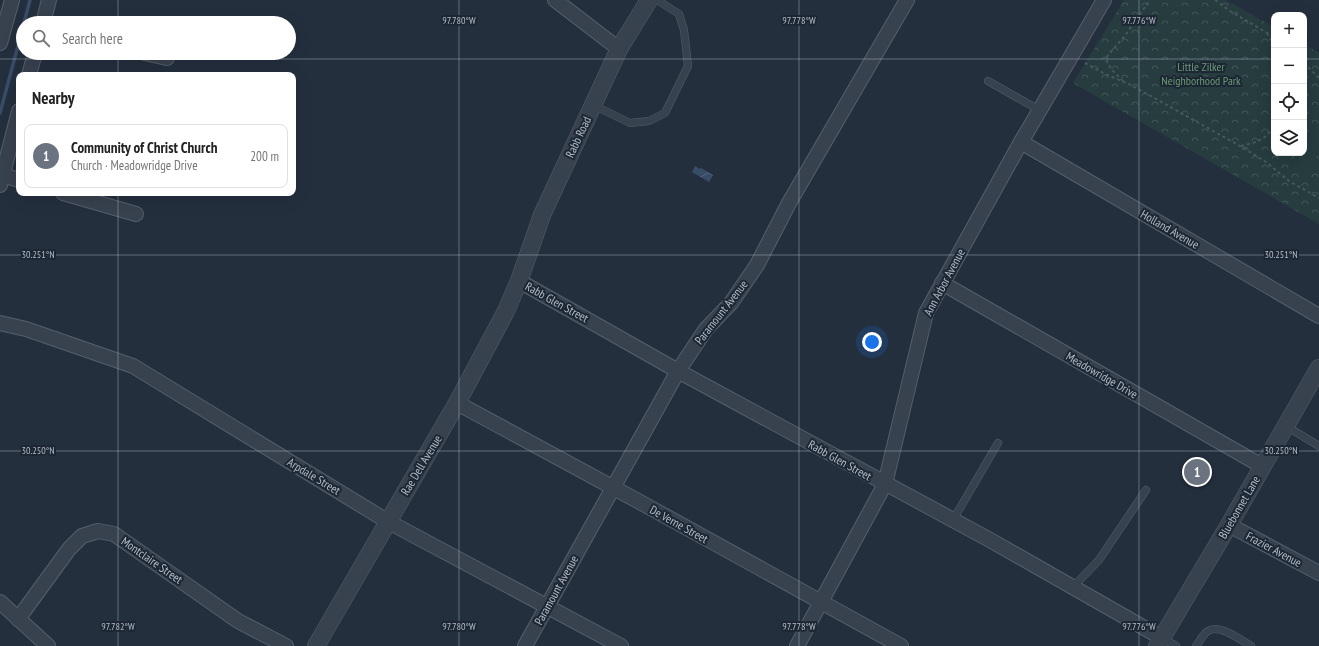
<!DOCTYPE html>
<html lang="en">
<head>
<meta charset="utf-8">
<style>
	:root { --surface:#fff; --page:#f2f2f2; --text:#222; --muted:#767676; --line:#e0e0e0; --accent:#516482 }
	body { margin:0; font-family:"PT Sans Narrow",sans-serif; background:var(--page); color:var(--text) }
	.controls { position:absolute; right:12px; top:12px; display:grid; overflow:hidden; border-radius:8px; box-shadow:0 4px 16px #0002 }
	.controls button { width:36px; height:36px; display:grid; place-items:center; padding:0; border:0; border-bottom:1px solid var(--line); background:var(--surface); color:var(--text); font:20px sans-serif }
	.you { position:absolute; left:872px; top:342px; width:14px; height:14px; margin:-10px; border:3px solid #fff; border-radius:50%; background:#1a73e8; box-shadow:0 0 0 6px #1a73e833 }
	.badge { display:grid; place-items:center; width:26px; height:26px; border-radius:50%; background:var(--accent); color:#fff; font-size:13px; font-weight:700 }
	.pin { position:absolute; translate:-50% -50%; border:2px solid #fff; box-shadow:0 1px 4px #0006 }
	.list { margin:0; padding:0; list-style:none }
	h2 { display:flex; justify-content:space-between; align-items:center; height:52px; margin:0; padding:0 16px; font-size:17px }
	h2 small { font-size:13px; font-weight:400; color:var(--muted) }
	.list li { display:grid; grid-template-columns:26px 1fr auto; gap:12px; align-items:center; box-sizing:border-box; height:64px; margin:0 8px 8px; padding:0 8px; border:1px solid var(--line); border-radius:8px }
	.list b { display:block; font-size:15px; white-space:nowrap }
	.list p { margin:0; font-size:13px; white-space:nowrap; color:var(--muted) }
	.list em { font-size:13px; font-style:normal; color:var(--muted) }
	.icon { flex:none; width:22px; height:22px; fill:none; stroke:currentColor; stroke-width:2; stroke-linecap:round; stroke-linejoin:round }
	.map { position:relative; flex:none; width:1319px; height:646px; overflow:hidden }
	.search { position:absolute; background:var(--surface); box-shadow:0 4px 16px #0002; left:16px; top:16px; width:280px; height:44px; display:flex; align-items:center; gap:10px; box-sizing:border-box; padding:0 14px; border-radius:22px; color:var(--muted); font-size:15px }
	.panel { position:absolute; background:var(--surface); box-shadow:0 4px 16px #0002; left:16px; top:72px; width:280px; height:124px; border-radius:8px }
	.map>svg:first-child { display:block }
	.park { fill:url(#park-crowns) }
	.garden { fill:#263c3f }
	.water { fill:url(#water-waves) }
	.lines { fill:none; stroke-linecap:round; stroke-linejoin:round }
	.stream { stroke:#394c67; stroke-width:3.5 }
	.service-casing { stroke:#565f6c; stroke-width:8 }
	.minor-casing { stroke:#565f6c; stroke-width:16 }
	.tertiary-casing { stroke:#565f6c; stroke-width:18 }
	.path { stroke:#44595c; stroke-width:2; stroke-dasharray:3 3; stroke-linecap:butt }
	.service { stroke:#38414e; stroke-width:7 }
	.minor { stroke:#38414e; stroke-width:14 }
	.tertiary { stroke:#38414e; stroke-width:17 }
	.ticks { fill:none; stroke:#b4bcc9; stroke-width:1; stroke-opacity:0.45 }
	.labels { text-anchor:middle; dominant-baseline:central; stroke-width:4; stroke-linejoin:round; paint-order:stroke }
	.park-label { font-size:12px; fill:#6b9a76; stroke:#1d2633 }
	.street-label { font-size:12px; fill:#b4bcc9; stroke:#1d2633 }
	.ticks-label { font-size:10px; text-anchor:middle; fill:#b4bcc9; stroke:#1d2633; stroke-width:4; stroke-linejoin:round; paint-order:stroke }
</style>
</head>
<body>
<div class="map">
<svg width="1319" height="646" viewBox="0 0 1319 646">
	<defs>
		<pattern id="park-crowns" width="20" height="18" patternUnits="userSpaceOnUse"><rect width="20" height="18" fill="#263c3f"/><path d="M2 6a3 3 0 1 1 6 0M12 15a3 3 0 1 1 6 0" fill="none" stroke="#435659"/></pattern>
		<pattern id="water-waves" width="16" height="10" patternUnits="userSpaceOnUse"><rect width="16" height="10" fill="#394c67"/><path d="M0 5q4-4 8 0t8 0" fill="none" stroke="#53647b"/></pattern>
	</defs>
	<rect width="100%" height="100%" fill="#242f3e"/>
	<path class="park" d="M 1124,0 L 1226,0 L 1274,27 L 1274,153 L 1304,153 L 1304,44 L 1319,53 L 1319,224 L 1073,83 Z"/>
	<path class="garden" d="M 1312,126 L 1319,130 L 1319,152 L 1307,172 L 1291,163 L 1296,153 L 1304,153 L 1304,140 Z"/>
	<path class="water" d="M 695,166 L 700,169 L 701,168 L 713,175 L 709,182 L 692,172 Z"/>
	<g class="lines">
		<g class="stream">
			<path d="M 24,23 L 30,0"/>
			<path d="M 0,113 L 23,27"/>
		</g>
		<defs>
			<g id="service">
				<path d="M 988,81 L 1039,110"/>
				<path d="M 593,105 L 630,123 L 649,121 L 665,113 L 688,66 L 684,30 L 679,14 L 657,0"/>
				<path d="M 1286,426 L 1319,446"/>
				<path d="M 953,520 L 998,443"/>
				<path d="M 1073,587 L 1099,560 L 1146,490"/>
				<path d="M 1162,638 L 1176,646"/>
				<path d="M 1196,646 C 1200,641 1203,634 1208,631 C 1219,623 1242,641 1251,646"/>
			</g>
			<g id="minor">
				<path d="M 555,0 L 619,49"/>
				<path d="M 43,23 L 49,0"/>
				<path d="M 0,43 L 12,0"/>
				<path d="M 145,53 L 167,58"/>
				<path d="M 29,75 L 35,53"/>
				<path d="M 1021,142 L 1319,316"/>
				<path d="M 2,175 L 19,180"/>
				<path d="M 0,185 L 19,111"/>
				<path d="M 63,193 L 136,214"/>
				<path d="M 519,281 L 678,371 L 990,540 L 1162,638"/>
				<path d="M 942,283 L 1262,466"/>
				<path d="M 0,323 L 26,329 L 133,366 L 387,521 L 621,646"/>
				<path d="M 457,403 L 649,507 L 901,646"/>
				<path d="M 1229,525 L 1319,573"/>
				<path d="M 0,602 L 48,646"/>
				<path d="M 18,619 L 69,549 L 82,536 L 98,531 L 114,534 L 238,621 L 286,646"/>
				<path d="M 525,646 L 678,371 L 706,329 L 731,303 L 757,265 L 789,203 L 907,0"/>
				<path d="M 797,646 L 885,484 L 926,313 L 1021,142 L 1104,0"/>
			</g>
			<g id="tertiary">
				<path d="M 316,646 L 457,403 L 506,311 L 519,281 L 542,215 L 619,49 L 649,0"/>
				<path d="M 1157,646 L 1229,525 L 1319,368"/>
			</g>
		</defs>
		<use href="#service" class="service-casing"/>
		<use href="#minor" class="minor-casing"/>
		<use href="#tertiary" class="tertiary-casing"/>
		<g class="path">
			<path d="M 1215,0 L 1230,11 L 1274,37"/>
			<path d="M 1267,33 L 1272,42 L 1274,48"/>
			<path d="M 1085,63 L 1105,74 L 1131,85 L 1240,146 L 1266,162 L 1289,181 L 1319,198"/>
			<path d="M 1304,63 L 1319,78"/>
			<path d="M 1123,81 L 1112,70 L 1106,60 L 1108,55 L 1124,37 L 1150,0"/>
			<path d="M 1241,146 C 1257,142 1267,140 1274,124"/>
		</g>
		<use href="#service" class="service"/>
		<use href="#minor" class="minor"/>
		<use href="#tertiary" class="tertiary"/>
	</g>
	<path class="ticks" d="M 118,0 L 118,23M 459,0 L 459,646M 799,0 L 799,646M 1139,0 L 1139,646M 118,53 L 118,75M 0,59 L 1274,59M 1304,59 L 1319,59M 118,193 L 118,646M 0,255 L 1319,255M 0,451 L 1319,451"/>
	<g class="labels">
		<g class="park-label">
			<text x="1201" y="66">Little Zilker<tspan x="1201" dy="14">Neighborhood Park</tspan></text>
		</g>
		<g class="street-label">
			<text transform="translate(578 137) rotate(-65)">Rabb Road</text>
			<text transform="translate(1170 229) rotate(30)">Holland Avenue</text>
			<text transform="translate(944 282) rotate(-62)">Ann Arbor Avenue</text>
			<text transform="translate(557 302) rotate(29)">Rabb Glen Street</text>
			<text transform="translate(721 312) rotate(-52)">Paramount Avenue</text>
			<text transform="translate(1102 375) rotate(30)">Meadowridge Drive</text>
			<text transform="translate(840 460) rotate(29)">Rabb Glen Street</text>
			<text transform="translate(421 465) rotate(-59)">Rae Dell Avenue</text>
			<text transform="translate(314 476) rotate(31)">Arpdale Street</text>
			<text transform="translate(1239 507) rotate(-60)">Bluebonnet Lane</text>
			<text transform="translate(679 524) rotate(29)">De Verne Street</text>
			<text transform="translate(1274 549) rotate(28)">Frazier Avenue</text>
			<text transform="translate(152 560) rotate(35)">Montclaire Street</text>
			<text transform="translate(556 590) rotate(-61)">Paramount Avenue</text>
		</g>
	</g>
	<g class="ticks-label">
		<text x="459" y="24">97.780°W</text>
		<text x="799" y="24">97.778°W</text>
		<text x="1139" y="24">97.776°W</text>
		<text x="38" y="258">30.251°N</text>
		<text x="1281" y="258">30.251°N</text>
		<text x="38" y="454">30.250°N</text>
		<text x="1281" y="454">30.250°N</text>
		<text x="118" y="630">97.782°W</text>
		<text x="459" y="630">97.780°W</text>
		<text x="799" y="630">97.778°W</text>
		<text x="1139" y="630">97.776°W</text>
	</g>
</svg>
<div class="controls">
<button>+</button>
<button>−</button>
<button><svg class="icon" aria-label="locate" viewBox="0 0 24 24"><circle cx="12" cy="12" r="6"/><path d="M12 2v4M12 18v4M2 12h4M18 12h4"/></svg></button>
<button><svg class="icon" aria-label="layers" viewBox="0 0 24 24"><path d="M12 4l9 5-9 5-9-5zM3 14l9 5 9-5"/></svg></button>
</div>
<div class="you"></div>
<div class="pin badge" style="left:1197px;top:472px;background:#6b7280">1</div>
<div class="search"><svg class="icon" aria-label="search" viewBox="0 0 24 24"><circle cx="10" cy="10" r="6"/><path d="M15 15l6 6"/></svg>Search here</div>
<section class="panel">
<h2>Nearby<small></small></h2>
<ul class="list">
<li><span class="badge" style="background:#6b7280">1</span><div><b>Community of Christ Church</b><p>Church · Meadowridge Drive</p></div><em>200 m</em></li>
</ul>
</section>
</div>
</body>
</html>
